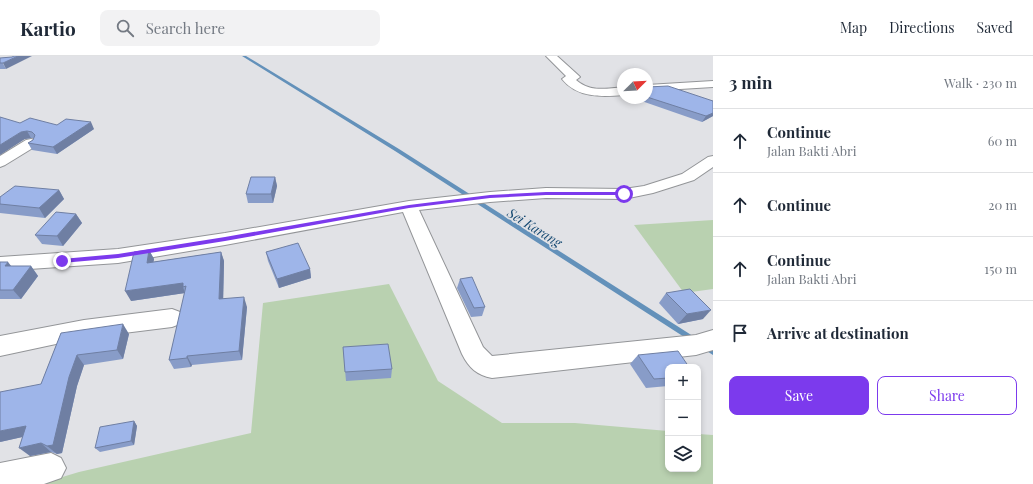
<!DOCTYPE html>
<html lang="en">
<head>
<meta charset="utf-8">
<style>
	:root { --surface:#fff; --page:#f2f2f3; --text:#1f2937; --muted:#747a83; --line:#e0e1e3; --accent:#7c3aed }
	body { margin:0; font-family:"Playfair Display",serif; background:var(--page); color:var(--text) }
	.controls { position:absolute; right:12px; bottom:12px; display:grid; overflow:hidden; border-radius:8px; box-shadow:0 2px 6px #0003 }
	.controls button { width:36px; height:36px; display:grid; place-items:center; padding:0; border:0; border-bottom:1px solid var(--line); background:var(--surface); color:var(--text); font:20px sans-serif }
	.compass { position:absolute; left:617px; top:12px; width:36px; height:36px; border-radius:50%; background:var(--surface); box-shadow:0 2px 6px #0003; rotate:66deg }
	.stop { position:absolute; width:12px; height:12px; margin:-9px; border:3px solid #7c3aed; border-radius:50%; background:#fff }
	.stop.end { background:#7c3aed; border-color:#fff; box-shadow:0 1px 4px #0008 }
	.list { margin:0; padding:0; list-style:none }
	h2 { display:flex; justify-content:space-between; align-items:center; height:52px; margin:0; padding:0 16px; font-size:17px }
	h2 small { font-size:13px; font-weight:400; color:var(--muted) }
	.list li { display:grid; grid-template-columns:26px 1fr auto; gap:12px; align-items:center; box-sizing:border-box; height:64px; padding:0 16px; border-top:1px solid var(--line) }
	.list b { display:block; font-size:15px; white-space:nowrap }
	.list p { margin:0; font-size:13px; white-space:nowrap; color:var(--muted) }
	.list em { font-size:13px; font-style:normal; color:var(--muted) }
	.actions { display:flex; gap:8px; padding:12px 16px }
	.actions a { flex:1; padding:9px 0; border:1px solid var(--accent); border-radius:8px; text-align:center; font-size:14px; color:var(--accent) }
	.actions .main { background:var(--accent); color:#fff }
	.icon { flex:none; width:22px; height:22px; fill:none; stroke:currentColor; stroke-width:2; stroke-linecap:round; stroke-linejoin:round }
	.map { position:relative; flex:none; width:713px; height:428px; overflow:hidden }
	header { display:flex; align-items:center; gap:24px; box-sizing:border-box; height:56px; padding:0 20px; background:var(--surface); border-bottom:1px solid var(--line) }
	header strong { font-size:19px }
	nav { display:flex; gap:22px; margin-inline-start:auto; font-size:14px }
	.search { width:280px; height:36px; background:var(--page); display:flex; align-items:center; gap:10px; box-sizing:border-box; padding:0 14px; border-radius:8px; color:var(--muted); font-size:15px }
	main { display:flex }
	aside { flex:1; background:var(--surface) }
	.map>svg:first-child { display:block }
	.green { fill:#b9d1b0 }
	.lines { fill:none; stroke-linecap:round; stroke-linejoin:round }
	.stream { fill:#6391ba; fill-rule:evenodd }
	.minor-casing { stroke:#939598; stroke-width:2 }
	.minor { fill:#fff; fill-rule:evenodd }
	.wall { fill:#889cc8 }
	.shaded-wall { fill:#6f7fa3 }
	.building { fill:#9eb5e9; stroke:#6f7fa3 }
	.route { fill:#7c3aed }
	.labels { text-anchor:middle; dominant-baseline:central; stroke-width:3.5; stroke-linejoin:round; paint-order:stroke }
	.water-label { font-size:13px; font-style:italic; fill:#154972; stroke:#e1e2e6 }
</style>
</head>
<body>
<header>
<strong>Kartio</strong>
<div class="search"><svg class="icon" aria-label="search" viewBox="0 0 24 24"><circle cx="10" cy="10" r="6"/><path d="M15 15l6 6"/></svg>Search here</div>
<nav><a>Map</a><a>Directions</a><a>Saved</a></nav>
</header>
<main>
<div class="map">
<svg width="713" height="428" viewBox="0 0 713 428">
	<rect width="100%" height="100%" fill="#e1e2e6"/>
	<g class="green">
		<path d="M 713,164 L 713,233 L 684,237 L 634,169 Z"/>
		<path d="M 389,228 L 438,325 L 502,367 L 575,367 L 668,375 L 668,413 L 698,413 L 698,378 L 713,379 L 713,428 L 39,428 L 79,416 L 251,377 L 263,247 Z"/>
	</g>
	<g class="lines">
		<g class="stream">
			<path d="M 242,0 L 246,0 L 399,93 L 696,282 L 697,284 L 696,286 L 694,287 L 692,286 L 395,95 Z"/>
			<path d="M 704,287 L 713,292 L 713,299 L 702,292 L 700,290 L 702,288 Z"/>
		</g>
		<defs>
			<g id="minor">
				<path d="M 546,0 L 557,0 L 578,19 L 580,21 L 576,24 C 589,36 606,33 623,31 L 623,39 C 602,41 577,42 562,23 L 566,20 Z"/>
				<path d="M 713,25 L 713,31 L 647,35 L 647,29 Z"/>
				<path d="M 31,83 L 36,84 L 38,87 L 36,90 L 5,109 L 0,111 L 0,100 L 26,84 Z"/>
				<path d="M 713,100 L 713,111 L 694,124 L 653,137 L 624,143 L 546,142 L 490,146 L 419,154 L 483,291 L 492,300 L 696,279 L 713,274 L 713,294 L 696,299 L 492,322 C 477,319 469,312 462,298 L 403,156 L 225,189 L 118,207 L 0,215 L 0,201 L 118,193 L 225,177 L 409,145 L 490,136 L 546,132 L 624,133 L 644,130 L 682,118 L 708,101 Z"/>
				<path d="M 172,253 L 180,256 L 183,262 L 180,268 L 172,271 L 84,282 L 0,300 L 0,280 L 84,264 Z"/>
				<path d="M 51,397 L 61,402 L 66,412 L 61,422 L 44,428 L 0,428 L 0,407 Z"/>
			</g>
		</defs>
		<use href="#minor" class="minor-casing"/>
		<use href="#minor" class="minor"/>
	</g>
	<g class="wall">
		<path d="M 0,2 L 6,13 L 0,13 Z"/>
		<path d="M 647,31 L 713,45 L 713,60 L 702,66 L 633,42 L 647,42 Z"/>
		<path d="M 20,67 L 57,69 L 94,73 L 57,98 L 32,94 L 28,87 L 33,84 L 34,82 L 31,82 L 25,83 Z"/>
		<path d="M 275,121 L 277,130 L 273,147 L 248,147 L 246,138 Z"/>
		<path d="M 59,134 L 64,143 L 45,162 L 0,157 L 0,141 Z"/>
		<path d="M 76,158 L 82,167 L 63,190 L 42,188 L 35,179 Z"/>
		<path d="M 149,194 L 154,203 L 153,206 L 221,196 L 224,205 L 223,243 L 247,251 L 242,304 L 192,309 L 191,311 L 174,313 L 169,304 L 185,237 L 131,245 Z"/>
		<path d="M 266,196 L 310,213 L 311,222 L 279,232 L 268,205 Z"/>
		<path d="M 0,206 L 11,210 L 31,210 L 38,220 L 21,243 L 0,243 Z"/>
		<path d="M 460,223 L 485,251 L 482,260 L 471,261 L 457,232 Z"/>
		<path d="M 666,237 L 703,263 L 678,268 L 659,247 Z"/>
		<path d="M 61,277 L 129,278 L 123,303 L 84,309 L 77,330 L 62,397 L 57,398 L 51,396 L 30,400 L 22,381 L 0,386 L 41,328 Z"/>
		<path d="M 343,291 L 392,313 L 391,322 L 346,325 Z"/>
		<path d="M 638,299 L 668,311 L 668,330 L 646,332 L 630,308 Z"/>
		<path d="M 134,365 L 137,370 L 134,389 L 100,396 L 95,392 Z"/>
	</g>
	<g class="shaded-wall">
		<path d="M 18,0 L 32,0 L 6,13 L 3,7 Z"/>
		<path d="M 713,57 L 713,60 L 702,66 L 706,60 Z"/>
		<path d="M 91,66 L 94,73 L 57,98 L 53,91 Z"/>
		<path d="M 27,75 L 31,82 L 25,83 L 0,99 L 0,89 L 21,76 Z"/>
		<path d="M 275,121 L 277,130 L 273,147 L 271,138 Z"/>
		<path d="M 59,134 L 64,143 L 45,162 L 39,152 Z"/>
		<path d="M 76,158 L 82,167 L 63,190 L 57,180 Z"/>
		<path d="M 149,194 L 154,203 L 152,216 L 147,207 Z"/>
		<path d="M 221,196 L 224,205 L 223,252 L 219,243 Z"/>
		<path d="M 8,206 L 15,215 L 5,210 Z"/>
		<path d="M 31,210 L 38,220 L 21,243 L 13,234 Z"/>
		<path d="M 310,213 L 311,222 L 279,232 L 277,223 Z"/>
		<path d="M 183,227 L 183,231 L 185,237 L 131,245 L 125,235 Z"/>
		<path d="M 244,241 L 247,251 L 242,304 L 239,295 Z"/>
		<path d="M 711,254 L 703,263 L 678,268 L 687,258 Z"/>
		<path d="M 123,268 L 129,278 L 123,303 L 117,294 Z"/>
		<path d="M 77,299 L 84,309 L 77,330 L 62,397 L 57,398 L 47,390 L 69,321 Z"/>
		<path d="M 187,300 L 192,309 L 191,311 L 187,302 Z"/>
		<path d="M 134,365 L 137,370 L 134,389 L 131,385 Z"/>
		<path d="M 26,370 L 36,378 L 0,386 L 0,375 Z"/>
		<path d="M 41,387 L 51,396 L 30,400 L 19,392 Z"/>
	</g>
	<g class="building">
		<path d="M 14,0 L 18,0 L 3,7 L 0,7 L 0,2 L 12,1 Z"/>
		<path d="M 668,30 L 713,45 L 713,57 L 706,60 L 647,41 L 647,31 Z"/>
		<path d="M 0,61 L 20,67 L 30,62 L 57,69 L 66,63 L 91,66 L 53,91 L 28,87 L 33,84 L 35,79 L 32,76 L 27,75 L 21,76 L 0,89 Z"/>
		<path d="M 251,121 L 275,121 L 271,138 L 246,138 Z"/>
		<path d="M 15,130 L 59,134 L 39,152 L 0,148 L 0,141 Z"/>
		<path d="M 56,156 L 76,158 L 57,180 L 35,179 Z"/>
		<path d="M 298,187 L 310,213 L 277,223 L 266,196 Z"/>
		<path d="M 149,194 L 147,207 L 221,196 L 219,243 L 244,241 L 239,295 L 187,300 L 187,302 L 169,304 L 186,230 L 183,231 L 183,227 L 125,235 L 134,196 Z"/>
		<path d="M 0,206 L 8,206 L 5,210 L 31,210 L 13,234 L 0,234 Z"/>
		<path d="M 472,221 L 485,251 L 474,252 L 460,223 Z"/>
		<path d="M 690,233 L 711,254 L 687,258 L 666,237 Z"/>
		<path d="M 123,268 L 117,294 L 77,299 L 69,321 L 53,389 L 47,390 L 41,387 L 19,392 L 26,370 L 0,375 L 0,336 L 41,328 L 61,277 Z"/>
		<path d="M 388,288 L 392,313 L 345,316 L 343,291 Z"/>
		<path d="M 678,295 L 689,311 L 668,311 L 668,322 L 654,323 L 638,299 Z"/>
		<path d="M 134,365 L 131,385 L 95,392 L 100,371 Z"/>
	</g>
	<path class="route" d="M 546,136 L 624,136 L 626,138 L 624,139 L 546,139 L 490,142 L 409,152 L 225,185 L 118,202 L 62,207 L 59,205 L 62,203 L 118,198 L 225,181 L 409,149 L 490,139 Z"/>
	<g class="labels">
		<g class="water-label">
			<text transform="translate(535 171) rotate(32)">Sei Karang</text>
		</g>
	</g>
</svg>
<div class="controls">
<button>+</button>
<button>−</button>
<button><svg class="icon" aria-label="layers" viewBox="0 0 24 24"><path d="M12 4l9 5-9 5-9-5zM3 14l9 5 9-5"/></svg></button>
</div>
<svg class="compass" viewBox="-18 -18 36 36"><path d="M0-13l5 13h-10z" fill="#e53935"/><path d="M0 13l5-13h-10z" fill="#747a83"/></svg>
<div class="stop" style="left:624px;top:138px"></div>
<div class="stop end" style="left:62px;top:205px"></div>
</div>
<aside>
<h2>3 min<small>Walk · 230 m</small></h2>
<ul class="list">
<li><svg class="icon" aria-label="ahead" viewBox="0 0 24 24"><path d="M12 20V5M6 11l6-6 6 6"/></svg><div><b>Continue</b><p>Jalan Bakti Abri</p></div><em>60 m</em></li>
<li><svg class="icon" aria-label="ahead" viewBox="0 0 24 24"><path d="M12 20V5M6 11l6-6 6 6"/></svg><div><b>Continue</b></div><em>20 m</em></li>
<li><svg class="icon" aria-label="ahead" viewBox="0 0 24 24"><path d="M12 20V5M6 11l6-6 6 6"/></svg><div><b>Continue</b><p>Jalan Bakti Abri</p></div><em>150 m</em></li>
<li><svg class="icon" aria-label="arrive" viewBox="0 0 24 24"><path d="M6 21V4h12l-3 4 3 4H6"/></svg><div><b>Arrive at destination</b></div></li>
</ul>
<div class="actions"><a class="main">Save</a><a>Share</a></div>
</aside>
</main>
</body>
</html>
